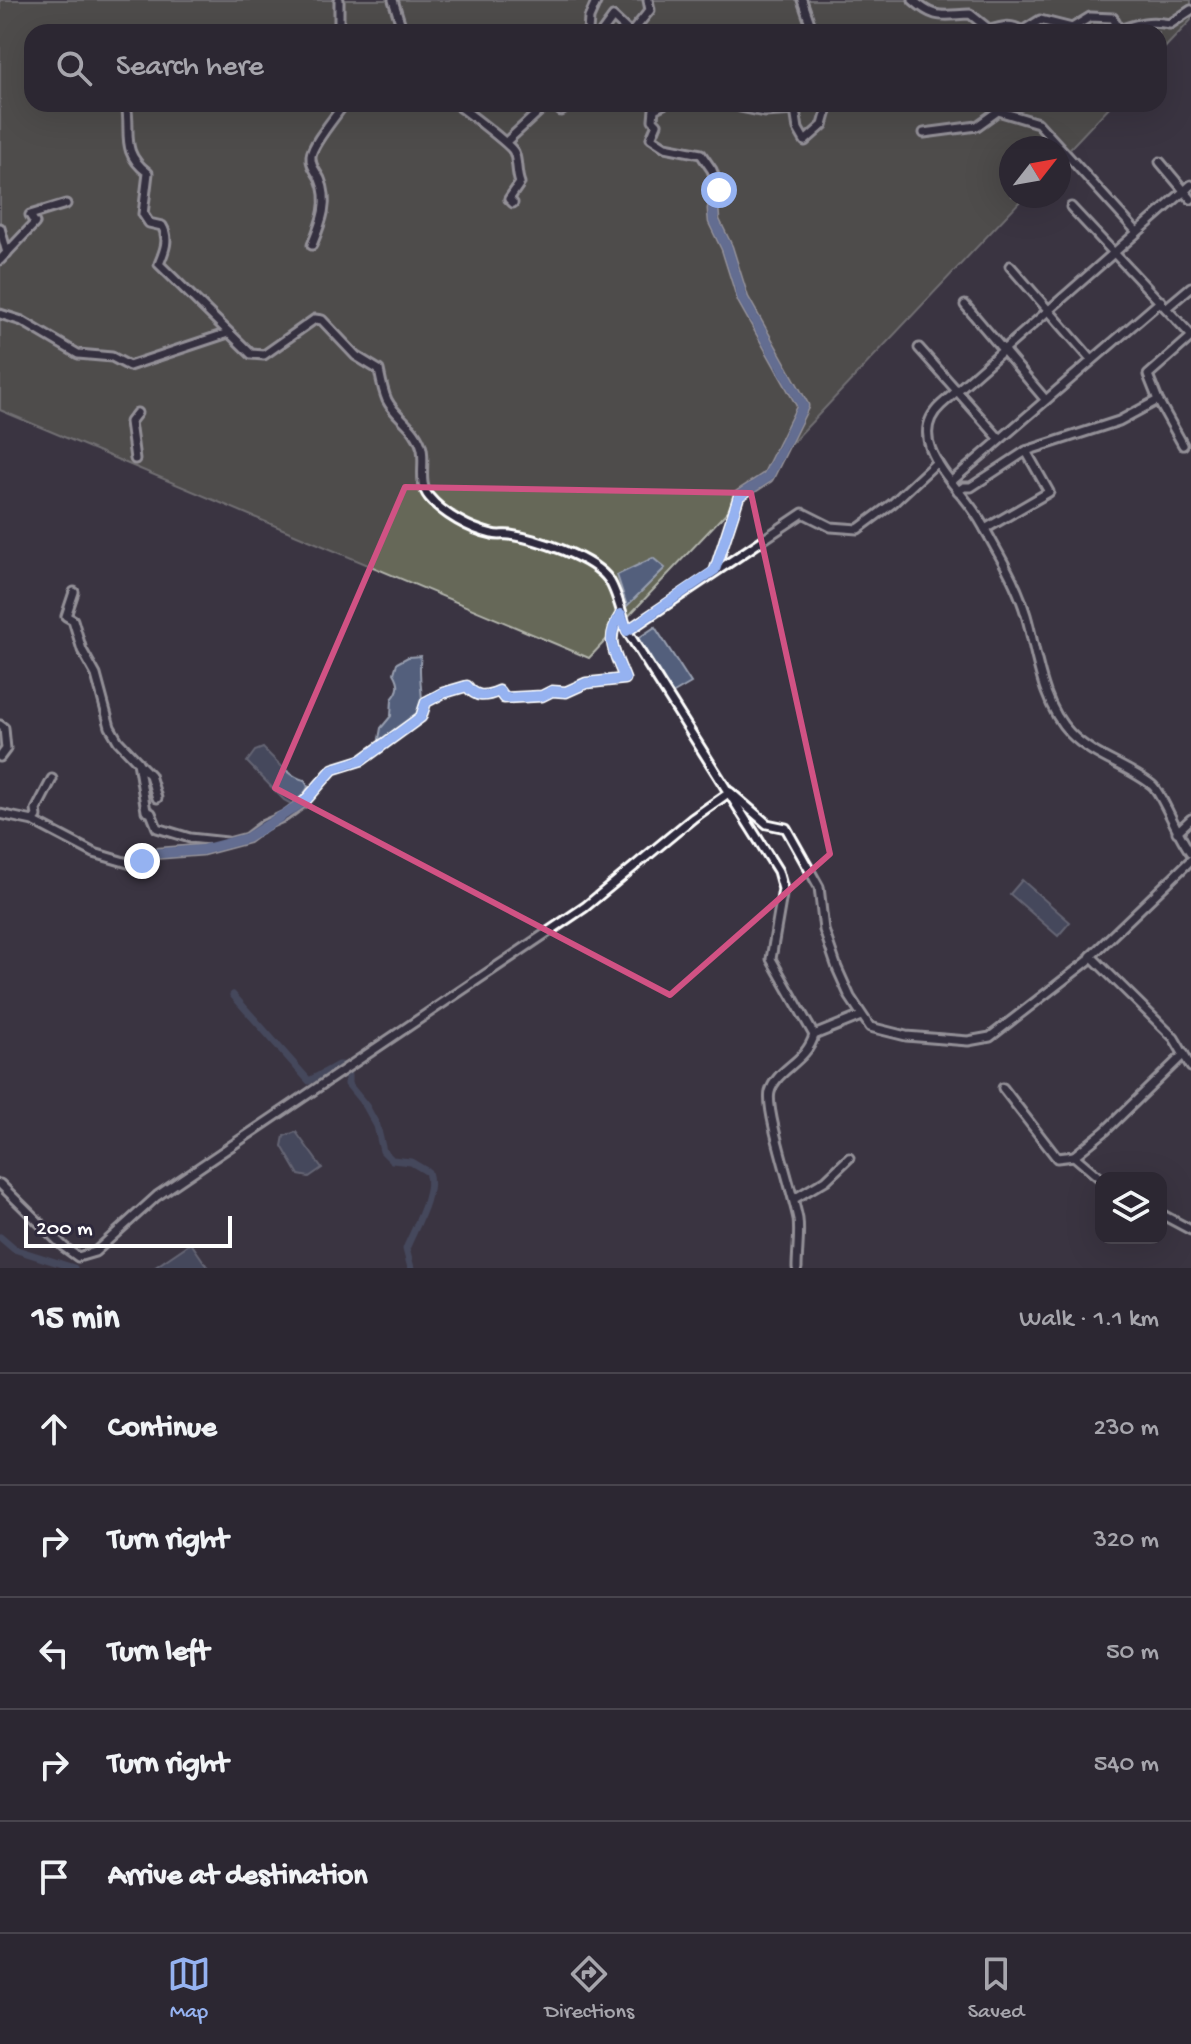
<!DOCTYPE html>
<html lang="en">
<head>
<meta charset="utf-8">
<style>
	:root { --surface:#2c2732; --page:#38333e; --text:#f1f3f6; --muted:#a6a5ac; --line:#48444d; --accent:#95b2f1 }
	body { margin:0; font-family:"Gochi Hand",sans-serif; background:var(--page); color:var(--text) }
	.controls { position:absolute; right:24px; bottom:24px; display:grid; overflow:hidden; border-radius:16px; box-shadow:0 8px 32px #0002 }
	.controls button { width:72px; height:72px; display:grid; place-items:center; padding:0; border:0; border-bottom:2px solid var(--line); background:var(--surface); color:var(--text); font:40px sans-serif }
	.compass { position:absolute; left:999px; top:136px; width:72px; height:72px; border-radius:50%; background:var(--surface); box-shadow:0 8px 32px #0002; rotate:59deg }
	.scale { position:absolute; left:24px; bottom:20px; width:208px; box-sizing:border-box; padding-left:8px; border:4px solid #fff; border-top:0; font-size:22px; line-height:28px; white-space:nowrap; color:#fff; -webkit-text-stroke:6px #2f2a3d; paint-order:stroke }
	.stop { position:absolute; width:24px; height:24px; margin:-18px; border:6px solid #95b2f1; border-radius:50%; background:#fff }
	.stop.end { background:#95b2f1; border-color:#fff; box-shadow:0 2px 8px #0008 }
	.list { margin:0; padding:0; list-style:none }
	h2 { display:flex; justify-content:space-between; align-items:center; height:104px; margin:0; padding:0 32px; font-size:34px }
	h2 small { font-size:26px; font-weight:400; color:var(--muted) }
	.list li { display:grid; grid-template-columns:52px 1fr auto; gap:24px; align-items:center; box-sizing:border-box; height:112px; padding:0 32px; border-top:2px solid var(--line) }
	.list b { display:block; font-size:30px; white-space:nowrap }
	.list em { font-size:26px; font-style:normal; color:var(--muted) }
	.icon { flex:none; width:44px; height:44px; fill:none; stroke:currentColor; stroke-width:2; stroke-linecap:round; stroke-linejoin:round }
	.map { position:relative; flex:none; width:1191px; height:1268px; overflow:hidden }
	.search { position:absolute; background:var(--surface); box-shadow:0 8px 32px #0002; left:24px; right:24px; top:24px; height:88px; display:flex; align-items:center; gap:20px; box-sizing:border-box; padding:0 28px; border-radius:24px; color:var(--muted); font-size:30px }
	.sheet { height:664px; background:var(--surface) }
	nav { display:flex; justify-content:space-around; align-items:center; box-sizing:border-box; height:112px; border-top:2px solid var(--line); background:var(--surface); font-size:22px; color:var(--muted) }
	nav a { display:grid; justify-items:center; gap:4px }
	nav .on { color:var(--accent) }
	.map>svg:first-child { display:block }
	.green { fill:#666859; stroke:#b2b4ac; stroke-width:2 }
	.water { fill:#535f7b; stroke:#989fb0; stroke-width:2 }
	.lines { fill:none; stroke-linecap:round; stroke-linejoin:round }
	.canal { stroke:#535f7b; stroke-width:7 }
	.street-casing { stroke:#fff; stroke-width:13 }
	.street { stroke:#2f2a3d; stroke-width:7 }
	.route { stroke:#95b2f1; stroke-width:10 }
	.marked { fill:none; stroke:#d15284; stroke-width:6; stroke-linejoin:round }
</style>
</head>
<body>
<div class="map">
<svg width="1191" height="1268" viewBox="0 0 1191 1268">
	<rect width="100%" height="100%" fill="#3a3442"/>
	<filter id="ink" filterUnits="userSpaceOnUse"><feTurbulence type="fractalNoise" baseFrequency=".0125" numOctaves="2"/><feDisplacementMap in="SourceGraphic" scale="16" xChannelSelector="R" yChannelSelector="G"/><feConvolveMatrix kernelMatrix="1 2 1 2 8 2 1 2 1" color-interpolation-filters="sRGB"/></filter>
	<g filter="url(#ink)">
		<path class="green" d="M 0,0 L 1191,0 L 1191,20 L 1159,54 L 1159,32 L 32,32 L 32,104 L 1112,104 L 1059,160 L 1059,148 L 1011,148 L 1011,196 L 1025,196 L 589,658 L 0,410 Z"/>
		<g class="water">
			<path d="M 653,558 L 665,568 L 627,606 L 617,575 Z"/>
			<path d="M 655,627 L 691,683 L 672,694 L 637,639 Z"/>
			<path d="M 421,656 C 417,673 425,705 421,713 C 414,723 395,732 385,740 L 379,739 L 381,728 L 391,716 L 392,699 C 400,690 400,683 394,673 L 397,663 L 408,657 Z"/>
			<path d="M 263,748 C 272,757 292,779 305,780 L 308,787 L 303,796 L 293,805 L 284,800 L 247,762 L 255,751 Z"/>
			<path d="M 1022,880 L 1070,922 L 1058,936 L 1010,894 Z"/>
			<path d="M 296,1132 L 322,1168 L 309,1177 L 299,1175 L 282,1146 L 284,1136 Z"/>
			<path d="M 191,1243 L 208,1268 L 154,1268 Z"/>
		</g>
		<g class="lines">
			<g class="canal">
				<path d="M 233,995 L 309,1081 L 338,1065 L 342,1065"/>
				<path d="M 348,1075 L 348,1084 L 366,1106 L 377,1126 L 383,1151 L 392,1160 L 411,1162 L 428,1172 C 436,1193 414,1229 406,1249 L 411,1268"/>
				<path d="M 0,1237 L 14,1249 L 74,1268"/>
			</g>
			<defs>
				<g id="street">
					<path d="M 339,0 L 339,32"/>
					<path d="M 393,0 L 403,32"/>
					<path d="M 802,0 L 813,32"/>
					<path d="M 913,0 C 935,20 942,15 970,14 L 990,30 C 1002,27 1010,23 1022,31 L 1040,20 L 1072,28 L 1090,17 L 1113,18 L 1119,30 C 1139,23 1149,20 1170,24 L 1191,10"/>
					<path d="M 588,32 L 589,18 L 597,0"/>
					<path d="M 602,32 L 613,17 L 629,32"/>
					<path d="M 632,32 L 650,10 L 648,0"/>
					<path d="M 126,104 C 132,133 119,151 148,173 L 143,214 L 149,223 L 162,226 C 170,239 164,252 159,264 L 251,354 L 264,355 L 315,319 L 322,320 L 356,356 L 379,370 C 381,380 383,391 387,400 C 396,418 417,427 422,449 C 425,465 418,484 429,497 C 443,514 470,529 492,534 C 498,536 504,534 510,535 C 537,539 593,557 609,580 C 618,594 622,615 627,631 L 778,871 L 783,889 L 771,959 L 814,1035 C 807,1062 776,1069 770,1092 C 765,1110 793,1193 798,1219 C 800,1234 797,1252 797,1268"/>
					<path d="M 456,104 C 466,111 511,145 514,152 C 518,161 516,173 520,183 L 509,199 L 513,203"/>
					<path d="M 555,104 L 561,111 L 570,104"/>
					<path d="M 664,104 L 654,109 L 653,120 L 657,124 L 651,138 L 665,147 L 701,154 L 712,170 L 719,190 L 713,209 L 714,221 L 727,248 L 743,299 L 803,406 L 768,477 L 739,496 L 715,570"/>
					<path d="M 740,107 L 764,112 L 795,110 L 798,129 L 805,141 L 823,125 L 829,104"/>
					<path d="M 924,133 L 977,126 L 998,111 L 1038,123 L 1137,232"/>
					<path d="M 506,142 L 547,104"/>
					<path d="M 1160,162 L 1191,199"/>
					<path d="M 1191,185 L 941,405 C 905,438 950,478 971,507 C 981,520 988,535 996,549 C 1008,570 1019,591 1026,615 C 1037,653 1041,703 1070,733 C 1093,757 1127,765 1152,785 C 1162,793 1178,837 1191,853"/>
					<path d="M 1071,207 L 1191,335"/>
					<path d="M 0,228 L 7,253"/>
					<path d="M 312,245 C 321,223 330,202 320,179 C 316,171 310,166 311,156 C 312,144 336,116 344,104"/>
					<path d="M 0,260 L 35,223 L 30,215 L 66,204"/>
					<path d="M 1010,266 L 1090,358"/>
					<path d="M 965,305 L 1044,398"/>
					<path d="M 1166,308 L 1191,287"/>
					<path d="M 0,314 L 22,321 L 78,354 L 112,357 L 129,366 L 228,333"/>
					<path d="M 919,348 L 997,436"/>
					<path d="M 1183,445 L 1158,400 L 1148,375 L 1191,337"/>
					<path d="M 1026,451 L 1119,421 L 1158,400"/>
					<path d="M 135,459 L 130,422 L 137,413"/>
					<path d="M 952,481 L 1161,301"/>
					<path d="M 958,491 L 964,487 L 971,487 L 1026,451 L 1049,492 L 985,529"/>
					<path d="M 74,592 L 66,616 L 73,620 L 82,650 L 96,675 L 110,727 L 118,741 L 138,762 L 146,811 L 151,813 L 157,828 L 190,838 L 227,842"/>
					<path d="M 627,631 L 803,513 L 831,527 L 858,529 L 893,503 L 937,462"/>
					<path d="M 0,725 L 4,728 L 6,749 L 0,757"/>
					<path d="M 138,763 L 150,775 L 157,798"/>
					<path d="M 0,814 L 33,821 L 94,853 L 138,866 L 149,854 L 202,850 L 247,838 L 264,825 L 285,816 L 305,801 L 333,769 L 362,760 L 421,717 L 426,702 L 443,693 L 467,686 C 476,698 485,697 499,691 L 504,698 L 542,696 L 552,691 L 566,692 L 586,683 L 625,679 C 615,653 604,640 621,614"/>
					<path d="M 33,821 L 37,816 L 36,810 L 52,779"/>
					<path d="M 1177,832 L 1191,819"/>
					<path d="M 1191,860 L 1091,956 L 1174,1038 L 1191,1067"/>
					<path d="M 814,1035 L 861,1016"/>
					<path d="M 1003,1088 L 1057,1158 L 1074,1156 L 1105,1131 L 1184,1054"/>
					<path d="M 1074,1156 L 1101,1179"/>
					<path d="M 0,1184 L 64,1247 L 78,1257 L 95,1252 L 157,1196 L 585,907 L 693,818 L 730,792 L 767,824 L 786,828 L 819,887 L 824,930 L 837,968 L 850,997 L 870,1027 L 906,1036 L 968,1041 L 990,1037 L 1088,961 L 1091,956"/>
					<path d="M 794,1199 L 826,1180 L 849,1158"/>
					<path d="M 1161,1214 L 1191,1230"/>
				</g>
			</defs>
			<use href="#street" class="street-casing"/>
			<use href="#street" class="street"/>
		</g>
	</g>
	<g class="lines" filter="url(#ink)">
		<path class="route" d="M 142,861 L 149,854 L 202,850 L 247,838 L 305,801 L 333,769 L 362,760 L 421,717 L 426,702 L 443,693 L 467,686 C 476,698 485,697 499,691 L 504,698 L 542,696 L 552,691 L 566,692 L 586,683 L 625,679 C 615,653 603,640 621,614 L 627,631 L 715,570 L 739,496 L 768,477 L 803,406 L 743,299 L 727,248 L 714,221 L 713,209 L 719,190"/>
	</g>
	<path d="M0 0H1191V1268H0ZM 405,487 L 751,493 L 830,854 L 670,995 L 275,788 Z" fill="#3a3442" fill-opacity=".55" fill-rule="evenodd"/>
	<path class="marked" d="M 405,487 L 751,493 L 830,854 L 670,995 L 275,788 Z"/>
</svg>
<div class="controls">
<button><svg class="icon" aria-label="layers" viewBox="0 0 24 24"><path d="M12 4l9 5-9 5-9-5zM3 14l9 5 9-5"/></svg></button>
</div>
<svg class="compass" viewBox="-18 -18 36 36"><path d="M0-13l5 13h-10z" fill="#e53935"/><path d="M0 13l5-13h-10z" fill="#a6a5ac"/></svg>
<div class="scale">200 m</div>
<div class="stop" style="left:719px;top:190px"></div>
<div class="stop end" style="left:142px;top:861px"></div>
<div class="search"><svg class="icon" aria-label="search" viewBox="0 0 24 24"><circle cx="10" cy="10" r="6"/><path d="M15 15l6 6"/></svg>Search here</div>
</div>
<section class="sheet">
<h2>15 min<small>Walk · 1.1 km</small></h2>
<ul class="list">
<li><svg class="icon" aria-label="ahead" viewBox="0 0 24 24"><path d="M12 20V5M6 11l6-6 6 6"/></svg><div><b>Continue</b></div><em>230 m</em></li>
<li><svg class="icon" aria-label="right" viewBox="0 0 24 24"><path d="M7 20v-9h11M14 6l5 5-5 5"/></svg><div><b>Turn right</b></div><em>320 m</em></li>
<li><svg class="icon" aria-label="left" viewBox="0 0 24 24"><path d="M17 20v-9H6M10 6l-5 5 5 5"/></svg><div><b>Turn left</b></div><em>50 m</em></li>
<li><svg class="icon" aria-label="right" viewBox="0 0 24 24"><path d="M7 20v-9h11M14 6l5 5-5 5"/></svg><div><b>Turn right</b></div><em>540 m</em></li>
<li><svg class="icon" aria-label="arrive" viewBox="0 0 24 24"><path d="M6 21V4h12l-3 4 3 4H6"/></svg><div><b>Arrive at destination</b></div></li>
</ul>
</section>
<nav>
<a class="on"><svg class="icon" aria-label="map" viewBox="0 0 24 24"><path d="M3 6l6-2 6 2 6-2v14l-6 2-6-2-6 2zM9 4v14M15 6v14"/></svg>Map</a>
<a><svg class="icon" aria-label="directions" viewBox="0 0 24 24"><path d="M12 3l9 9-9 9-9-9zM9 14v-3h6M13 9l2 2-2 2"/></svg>Directions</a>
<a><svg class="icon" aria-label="saved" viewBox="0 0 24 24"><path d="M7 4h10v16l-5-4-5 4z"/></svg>Saved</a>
</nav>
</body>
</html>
